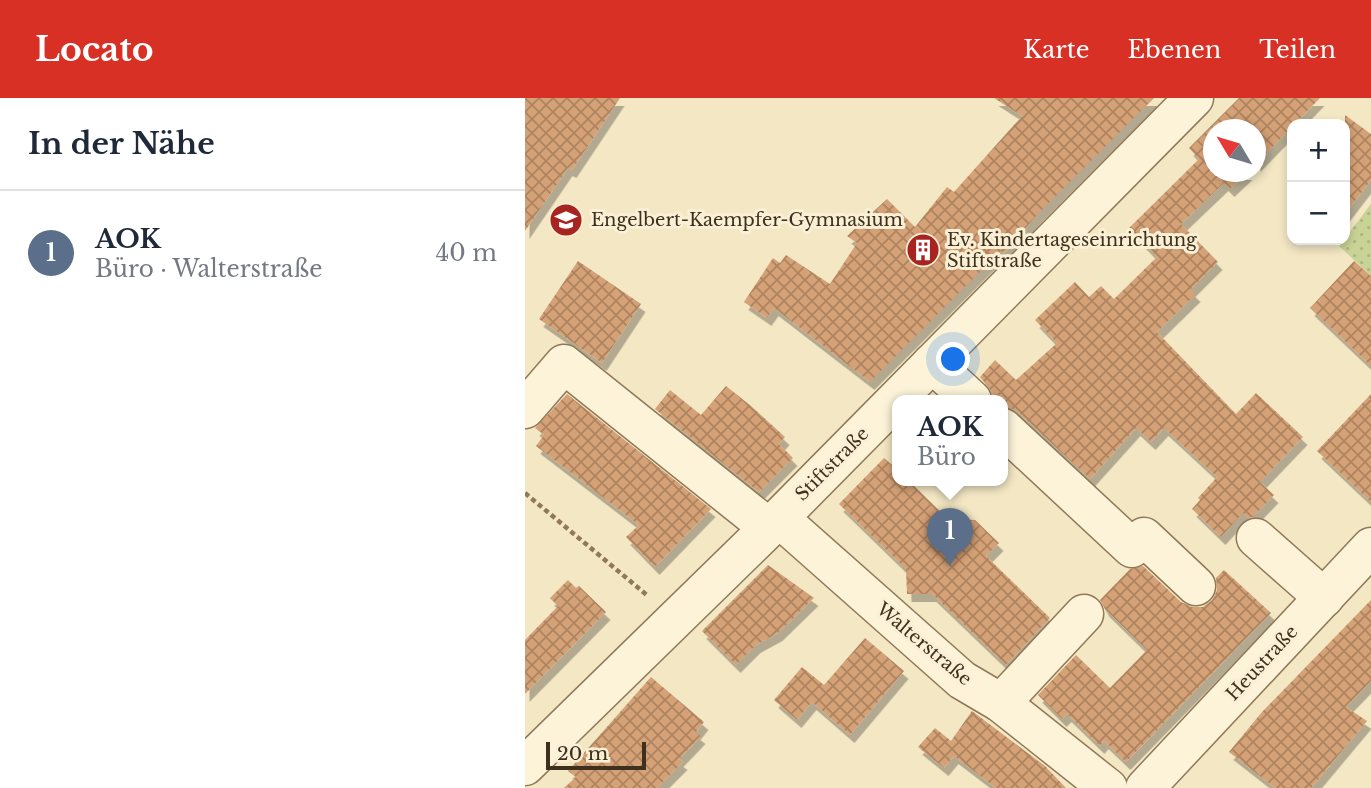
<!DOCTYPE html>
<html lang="de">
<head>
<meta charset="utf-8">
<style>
	:root { --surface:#fff; --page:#f2f2f3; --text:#1f2937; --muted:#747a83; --line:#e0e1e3; --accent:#d93025 }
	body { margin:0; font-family:"Libre Baskerville",serif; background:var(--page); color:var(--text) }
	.controls { position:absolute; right:21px; top:21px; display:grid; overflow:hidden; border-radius:14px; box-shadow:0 4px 10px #0003 }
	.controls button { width:63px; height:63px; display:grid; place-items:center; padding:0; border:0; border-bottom:2px solid var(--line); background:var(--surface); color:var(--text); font:35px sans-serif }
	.compass { position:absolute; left:678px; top:21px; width:63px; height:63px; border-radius:50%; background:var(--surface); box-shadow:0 4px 10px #0003; rotate:308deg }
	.scale { position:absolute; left:21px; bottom:18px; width:100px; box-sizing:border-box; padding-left:7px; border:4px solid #3f2f1d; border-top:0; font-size:19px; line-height:24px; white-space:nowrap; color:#3f2f1d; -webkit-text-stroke:5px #f9f0d5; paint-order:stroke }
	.you { position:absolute; left:429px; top:262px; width:24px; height:24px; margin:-18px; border:5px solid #fff; border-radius:50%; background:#1a73e8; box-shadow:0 0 0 10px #1a73e833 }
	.badge { display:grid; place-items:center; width:46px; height:46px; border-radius:50%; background:var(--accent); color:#fff; font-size:23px; font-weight:700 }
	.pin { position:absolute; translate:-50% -58px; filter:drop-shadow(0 2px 4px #0008) }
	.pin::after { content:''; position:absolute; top:37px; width:24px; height:21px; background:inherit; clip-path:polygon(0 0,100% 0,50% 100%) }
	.popup { position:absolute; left:367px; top:297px; width:116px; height:91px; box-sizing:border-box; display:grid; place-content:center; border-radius:14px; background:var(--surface); filter:drop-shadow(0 2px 5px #0005); font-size:23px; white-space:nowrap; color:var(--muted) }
	.popup b { font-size:26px; color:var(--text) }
	.popup::after { content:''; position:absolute; left:50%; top:100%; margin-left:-14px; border:14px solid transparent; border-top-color:var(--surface) }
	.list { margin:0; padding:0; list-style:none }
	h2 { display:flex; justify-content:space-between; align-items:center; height:91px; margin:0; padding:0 28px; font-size:30px }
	h2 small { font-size:23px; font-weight:400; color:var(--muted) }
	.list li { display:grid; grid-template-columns:46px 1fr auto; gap:21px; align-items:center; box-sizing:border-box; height:126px; padding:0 28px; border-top:2px solid var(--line) }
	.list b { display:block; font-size:26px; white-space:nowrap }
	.list p { margin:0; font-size:23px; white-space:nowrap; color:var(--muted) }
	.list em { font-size:23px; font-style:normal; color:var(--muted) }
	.map { position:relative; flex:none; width:846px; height:690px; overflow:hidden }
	header { display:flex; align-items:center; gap:42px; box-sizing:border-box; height:98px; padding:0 35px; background:var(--accent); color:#fff }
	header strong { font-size:33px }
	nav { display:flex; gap:38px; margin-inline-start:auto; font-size:24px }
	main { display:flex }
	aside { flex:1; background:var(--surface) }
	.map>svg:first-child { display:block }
	.grass { fill:url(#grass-dots) }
	.building { fill:url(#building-cross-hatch); filter:url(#shadow) }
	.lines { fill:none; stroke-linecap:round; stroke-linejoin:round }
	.minor-casing { stroke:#907858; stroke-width:41 }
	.path { stroke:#907858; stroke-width:4.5; stroke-dasharray:5 3.5; stroke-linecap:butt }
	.minor { stroke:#fcf3d9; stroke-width:38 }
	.labels { text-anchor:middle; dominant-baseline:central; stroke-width:6; stroke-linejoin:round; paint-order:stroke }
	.poi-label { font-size:18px; fill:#3f2f1d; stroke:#f9f0d5; text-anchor:start }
	.street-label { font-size:18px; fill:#3f2f1d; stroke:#f9f0d5 }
</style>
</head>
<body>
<header>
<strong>Locato</strong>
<nav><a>Karte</a><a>Ebenen</a><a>Teilen</a></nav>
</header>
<main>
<aside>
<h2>In der Nähe<small></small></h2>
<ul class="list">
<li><span class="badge" style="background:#5c6f8a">1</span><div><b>AOK</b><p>Büro · Walterstraße</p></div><em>40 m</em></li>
</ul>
</aside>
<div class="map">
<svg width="846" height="690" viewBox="0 0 846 690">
	<defs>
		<pattern id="grass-dots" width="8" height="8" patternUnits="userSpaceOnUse" patternTransform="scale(1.75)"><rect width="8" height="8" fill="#cad396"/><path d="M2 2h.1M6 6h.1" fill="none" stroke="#afb581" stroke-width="1.8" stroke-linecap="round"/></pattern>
		<pattern id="building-cross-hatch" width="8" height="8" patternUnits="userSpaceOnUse" patternTransform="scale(1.75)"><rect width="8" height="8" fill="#d5a176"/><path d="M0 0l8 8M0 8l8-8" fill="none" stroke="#ae8460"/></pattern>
		<filter id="shadow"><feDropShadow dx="4.5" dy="8" stdDeviation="0" flood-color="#0004"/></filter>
	</defs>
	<rect width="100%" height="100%" fill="#f3e7c4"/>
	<path class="grass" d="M 846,106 L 846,178 L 814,148 Z"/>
	<g class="building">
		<path d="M 0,0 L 95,0 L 47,72 L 43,70 L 0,133 Z"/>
		<path d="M 469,0 L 629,0 L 513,116 L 479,155 L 476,153 L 345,284 L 249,210 L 242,220 L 219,204 L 248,160 L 255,165 L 261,157 L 305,186 L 332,145 L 322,138 L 362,101 L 390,129 L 422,89 L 429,94 L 497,18 Z"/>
		<path d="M 714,0 L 795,0 L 731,66 L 731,32 L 689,32 L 689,74 L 723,74 L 705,91 L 699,85 L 656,126 L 693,164 L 666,191 L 671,196 L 632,234 L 711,316 L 731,295 L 778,339 L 735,384 L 749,397 L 728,419 L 723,420 L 718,415 L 696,439 L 667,411 L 675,402 L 673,400 L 692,379 L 639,330 L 626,344 L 611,330 L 565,381 L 493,314 L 484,309 L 478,309 L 478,302 L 468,302 L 468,295 L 455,279 L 470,262 L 491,282 L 532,245 L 510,222 L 550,184 L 564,199 L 576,188 L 589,201 L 632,159 L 604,130 L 674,61 L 664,50 Z"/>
		<path d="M 820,17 L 846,36 L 846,82 L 820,116 Z"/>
		<path d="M 53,163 L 116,206 L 77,265 L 14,221 Z"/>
		<path d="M 829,163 L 846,178 L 846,268 L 785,210 Z"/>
		<path d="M 201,288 L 226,308 L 260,339 L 254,346 L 268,360 L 234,394 L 130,311 L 145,292 L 176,317 Z"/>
		<path d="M 42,296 L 186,411 L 130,469 L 101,439 L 114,427 L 11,348 L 19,337 L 10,330 Z"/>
		<path d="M 846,296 L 846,404 L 792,353 Z"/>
		<path d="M 359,360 L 373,372 L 373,382 L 383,382 L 423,421 L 450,422 L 474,445 L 461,458 L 525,520 L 481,567 L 407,496 L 382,496 L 381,471 L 314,406 Z"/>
		<path d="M 243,467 L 289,500 L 253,535 L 231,547 L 211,567 L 177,533 Z"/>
		<path d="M 618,468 L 656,504 L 667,509 L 678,509 L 687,502 L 692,492 L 691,480 L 699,472 L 746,515 L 601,664 L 579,643 L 575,648 L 542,616 L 537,621 L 513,597 L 551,557 L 585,590 L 622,552 L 580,511 L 575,502 L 605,471 Z"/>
		<path d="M 43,482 L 51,490 L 54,488 L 81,514 L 0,596 L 0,542 L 33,508 L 25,500 Z"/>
		<path d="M 846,502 L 846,583 L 821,609 L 842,623 L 786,690 L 750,690 L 704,654 L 737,614 Z"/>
		<path d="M 340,540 L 379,573 L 325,637 L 287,604 L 272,622 L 249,602 L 277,569 L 299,587 Z"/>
		<path d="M 126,579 L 179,624 L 171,634 L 176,638 L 154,661 L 158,664 L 132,690 L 39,690 L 51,679 L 43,673 Z"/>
		<path d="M 447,613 L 520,668 L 541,690 L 471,690 L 429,658 L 419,670 L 393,649 L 410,630 L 426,643 Z"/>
	</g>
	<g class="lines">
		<defs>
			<g id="minor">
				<path d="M 407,265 L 447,302"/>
				<path d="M 0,311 L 39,266 L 244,430"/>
				<path d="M 478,330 L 607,450 L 619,439 L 671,488"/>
				<path d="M 254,420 L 437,582 L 476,605 L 583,690"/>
				<path d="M 731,440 L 799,500"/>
				<path d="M 476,605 L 559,516"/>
				<path d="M 0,668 L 254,420 L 669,0"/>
				<path d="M 620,690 L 846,449"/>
			</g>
		</defs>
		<use href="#minor" class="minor-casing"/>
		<path class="path" d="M 0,395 L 123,498"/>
		<use href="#minor" class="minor"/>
	</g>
	<defs>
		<symbol id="school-disc" viewBox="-11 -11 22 22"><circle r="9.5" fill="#a72421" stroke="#f9f0d5"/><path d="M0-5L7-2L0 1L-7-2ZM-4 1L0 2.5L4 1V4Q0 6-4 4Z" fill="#fff"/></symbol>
		<symbol id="building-disc" viewBox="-11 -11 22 22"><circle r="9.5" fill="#a72421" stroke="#f9f0d5"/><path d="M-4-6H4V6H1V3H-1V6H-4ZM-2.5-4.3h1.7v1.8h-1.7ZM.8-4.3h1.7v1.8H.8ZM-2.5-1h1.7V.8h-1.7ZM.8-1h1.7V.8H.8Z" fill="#fff"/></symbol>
	</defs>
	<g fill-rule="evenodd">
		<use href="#school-disc" x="22" y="103" width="38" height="38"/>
		<use href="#building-disc" x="379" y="133" width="38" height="38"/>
	</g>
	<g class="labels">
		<g class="poi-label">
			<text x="66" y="122">Engelbert-Kaempfer-Gymnasium</text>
			<text x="422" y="142">Ev. Kindertageseinrichtung<tspan x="422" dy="21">Stiftstraße</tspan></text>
		</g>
		<g class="street-label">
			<text transform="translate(307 366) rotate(-45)">Stiftstraße</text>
			<text transform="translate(399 546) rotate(40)">Walterstraße</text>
			<text transform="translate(737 565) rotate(-47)">Heustraße</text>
		</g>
	</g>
</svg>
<div class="controls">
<button>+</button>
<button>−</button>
</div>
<svg class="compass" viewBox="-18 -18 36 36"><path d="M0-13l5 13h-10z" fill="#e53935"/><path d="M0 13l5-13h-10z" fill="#747a83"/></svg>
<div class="scale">20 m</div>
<div class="you"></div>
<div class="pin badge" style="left:425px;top:468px;background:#5c6f8a">1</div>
<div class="popup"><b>AOK</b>Büro</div>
</div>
</main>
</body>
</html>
